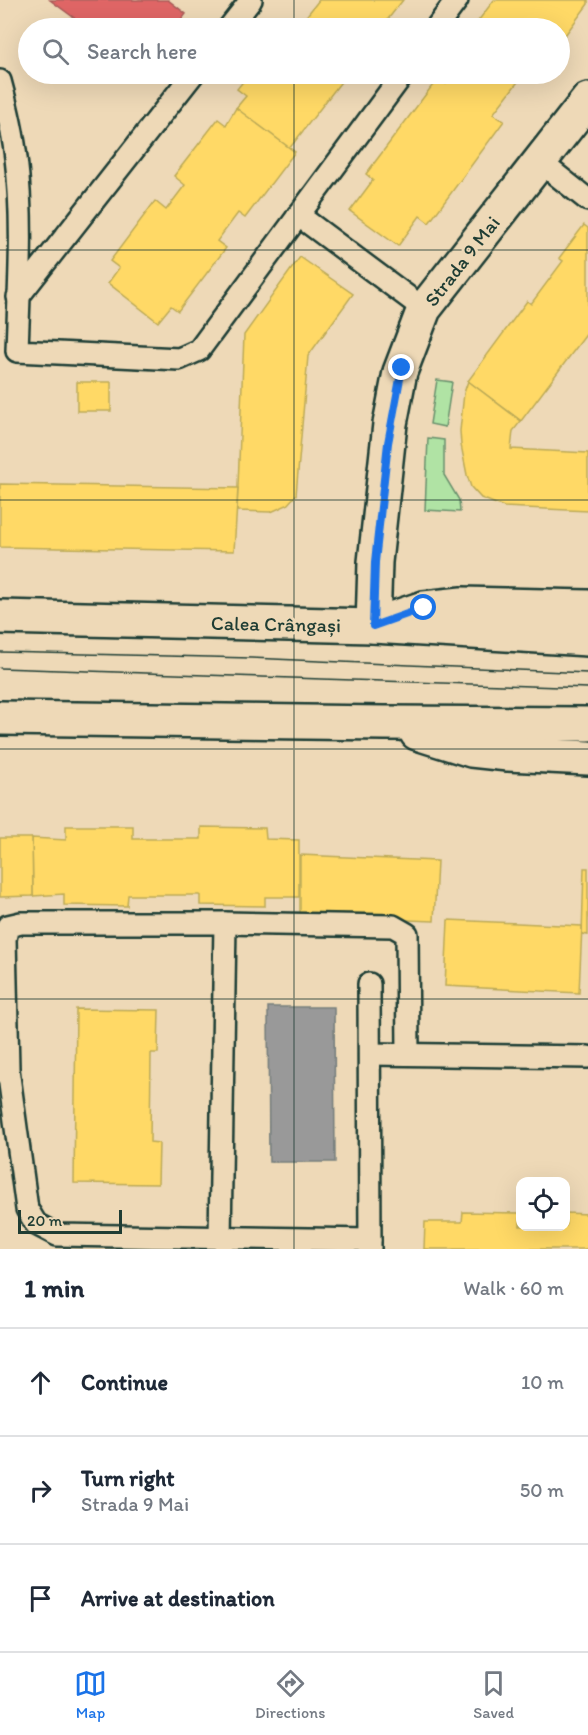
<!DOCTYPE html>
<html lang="en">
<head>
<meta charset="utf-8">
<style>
	:root { --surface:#fff; --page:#f2f2f3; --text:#1f2937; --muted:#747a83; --line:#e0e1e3; --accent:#1a73e8 }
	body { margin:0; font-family:Itim,sans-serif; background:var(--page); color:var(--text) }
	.controls { position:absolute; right:18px; bottom:18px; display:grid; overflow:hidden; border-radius:12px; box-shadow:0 6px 24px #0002 }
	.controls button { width:54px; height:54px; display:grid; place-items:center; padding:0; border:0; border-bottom:2px solid var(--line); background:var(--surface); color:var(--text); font:30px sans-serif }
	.scale { position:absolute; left:18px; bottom:15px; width:104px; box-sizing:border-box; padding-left:6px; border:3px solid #1f3d34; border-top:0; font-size:16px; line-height:21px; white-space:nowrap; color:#1f3d34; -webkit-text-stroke:4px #eed9b7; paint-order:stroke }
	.stop { position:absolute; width:18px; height:18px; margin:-14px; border:4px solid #1a73e8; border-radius:50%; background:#fff }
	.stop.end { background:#1a73e8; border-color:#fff; box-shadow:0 2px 6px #0008 }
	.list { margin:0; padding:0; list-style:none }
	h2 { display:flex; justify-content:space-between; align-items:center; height:78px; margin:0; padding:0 24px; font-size:26px }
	h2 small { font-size:20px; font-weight:400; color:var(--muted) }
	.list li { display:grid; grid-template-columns:39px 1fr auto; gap:18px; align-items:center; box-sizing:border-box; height:108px; padding:0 24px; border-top:2px solid var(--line) }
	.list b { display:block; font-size:22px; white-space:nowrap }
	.list p { margin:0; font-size:20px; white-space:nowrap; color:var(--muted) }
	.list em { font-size:20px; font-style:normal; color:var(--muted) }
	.icon { flex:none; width:33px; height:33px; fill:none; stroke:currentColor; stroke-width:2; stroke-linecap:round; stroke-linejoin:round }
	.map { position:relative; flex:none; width:588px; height:1249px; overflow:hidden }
	.search { position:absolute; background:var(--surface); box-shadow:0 6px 24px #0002; left:18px; right:18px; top:18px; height:66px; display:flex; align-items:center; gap:15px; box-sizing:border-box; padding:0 21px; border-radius:33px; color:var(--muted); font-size:22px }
	.sheet { height:402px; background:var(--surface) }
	nav { display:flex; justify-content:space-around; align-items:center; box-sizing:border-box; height:84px; border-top:2px solid var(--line); background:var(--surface); font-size:16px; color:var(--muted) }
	nav a { display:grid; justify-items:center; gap:3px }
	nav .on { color:var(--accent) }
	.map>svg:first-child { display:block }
	.green { fill:#b0e3a4; stroke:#68906c; stroke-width:1.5 }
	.homes { fill:#ffd966; stroke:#bcaa57; stroke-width:1.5 }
	.shops { fill:#e06666; stroke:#a65a57; stroke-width:1.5 }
	.industry { fill:#999; stroke:#747d7b; stroke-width:1.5 }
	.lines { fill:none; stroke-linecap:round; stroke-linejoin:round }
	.lane-casing { stroke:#1f3d34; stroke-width:26 }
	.street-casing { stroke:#1f3d34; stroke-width:38 }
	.primary-casing { stroke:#1f3d34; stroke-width:38 }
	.lane { stroke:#eed9b7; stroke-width:21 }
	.street { stroke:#eed9b7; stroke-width:33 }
	.primary { stroke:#eed9b7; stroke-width:33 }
	.tram { stroke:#1f3d34; stroke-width:1.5 }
	.route { stroke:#1a73e8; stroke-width:8 }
	.grid { fill:none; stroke:#1f3d34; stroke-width:1.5; stroke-opacity:0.55 }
	.labels { text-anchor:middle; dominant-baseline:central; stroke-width:6; stroke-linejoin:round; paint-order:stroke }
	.street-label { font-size:20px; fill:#1f3d34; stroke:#eed9b7 }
</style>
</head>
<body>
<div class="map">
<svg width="588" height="1249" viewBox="0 0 588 1249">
	<rect width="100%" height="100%" fill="#eed9b7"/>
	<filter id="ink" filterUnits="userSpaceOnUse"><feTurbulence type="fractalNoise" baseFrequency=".0167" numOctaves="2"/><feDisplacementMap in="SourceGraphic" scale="12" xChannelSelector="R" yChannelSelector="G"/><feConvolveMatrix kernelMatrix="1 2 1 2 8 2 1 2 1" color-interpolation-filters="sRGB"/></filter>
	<g filter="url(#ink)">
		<g class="green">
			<path d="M 437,380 L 452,382 L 445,427 L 430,424 Z"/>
			<path d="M 428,438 L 444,440 L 444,475 L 459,500 L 460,512 L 425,510 Z"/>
		</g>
		<g class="homes">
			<path d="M 319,0 L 403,0 L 381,28 L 297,28 Z"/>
			<path d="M 494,0 L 588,0 L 588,4 L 560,42 L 560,28 L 479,28 L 475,25 Z"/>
			<path d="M 249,74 L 347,74 L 289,149 L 236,108 L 246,96 L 237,89 Z"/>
			<path d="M 454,74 L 524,74 L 493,114 L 504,121 L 429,223 L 420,216 L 398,246 L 350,211 L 373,180 L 366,174 L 438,78 L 446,84 Z"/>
			<path d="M 236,108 L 295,152 L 245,218 L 238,213 L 217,241 L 226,248 L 178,311 L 171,306 L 158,322 L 108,283 L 119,268 L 110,261 L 155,201 L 166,210 L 185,185 L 174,176 L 218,119 L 226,125 Z"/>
			<path d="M 584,225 L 588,228 L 588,332 L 521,421 L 468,381 L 527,301 L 531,304 L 563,261 L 559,258 Z"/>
			<path d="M 300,257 L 353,294 L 308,356 L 296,495 L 287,505 L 271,512 L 237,511 L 244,335 Z"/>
			<path d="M 468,381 L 521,421 L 513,431 L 511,449 L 588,453 L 588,511 L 504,507 L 481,498 L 471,487 L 467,475 L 461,445 L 460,431 L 464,393 Z"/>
			<rect x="77" y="382" width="34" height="29"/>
			<path d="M 0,484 L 238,488 L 234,551 L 0,547 Z"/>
			<path d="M 66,826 L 133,826 L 133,839 L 201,839 L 201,827 L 265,828 L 266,839 L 299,840 L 299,897 L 265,897 L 265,906 L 200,905 L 200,895 L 128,895 L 127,906 L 64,905 L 64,894 L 33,896 L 32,838 L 66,840 Z"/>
			<path d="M 0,838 L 32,838 L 33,896 L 0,897 Z"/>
			<path d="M 300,855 L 437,861 L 434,921 L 300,916 Z"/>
			<path d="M 584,868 L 588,868 L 588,935 L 582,934 Z"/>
			<path d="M 448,920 L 582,926 L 579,993 L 445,986 Z"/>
			<path d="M 76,1009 L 159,1010 L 158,1053 L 151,1053 L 150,1142 L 159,1143 L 158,1184 L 74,1183 Z"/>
			<path d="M 463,1212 L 520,1213 L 520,1226 L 566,1226 L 566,1213 L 588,1214 L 588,1249 L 424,1249 L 425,1222 L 462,1222 Z"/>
		</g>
		<path class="shops" d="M 50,0 L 168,0 L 186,14 L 175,28 L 88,28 Z"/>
		<path class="industry" d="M 268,1007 L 334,1007 L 335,1162 L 269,1162 Z"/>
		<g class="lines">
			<defs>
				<g id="lane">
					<path d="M 229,28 L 251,0"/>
					<path d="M 436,28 L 457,0"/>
					<path d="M 0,81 C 7,107 13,132 16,158 C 24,222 19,287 17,351 L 179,359 L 199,350 L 403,74"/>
					<path d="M 539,161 L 588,200"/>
					<path d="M 298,215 L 424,309"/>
					<path d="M 18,297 L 193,74"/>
					<path d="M 369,984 L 370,1249"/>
					<path d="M 370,1054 L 588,1057"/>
					<path d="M 220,1239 L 225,923"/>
					<path d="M 370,1240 L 57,1235 L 36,1224 L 27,1209 L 8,1069 L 5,939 L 8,926 L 21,923 L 225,923 L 393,926 L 407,934 L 408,1054"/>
				</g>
				<path id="street" d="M 373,626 L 375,562 L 390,424 L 400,372 L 424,309 L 588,100"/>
				<g id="primary">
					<path d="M 0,617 L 373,626 L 588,639"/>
					<path d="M 394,618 L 424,608 L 462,604 L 588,607"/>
					<path d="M 0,718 L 384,723 L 588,724"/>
					<path d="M 417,733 L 471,750 L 508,754 L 588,758"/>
				</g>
			</defs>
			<use href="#lane" class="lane-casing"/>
			<use href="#street" class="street-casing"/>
			<use href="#primary" class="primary-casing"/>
			<use href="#lane" class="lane"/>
			<use href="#street" class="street"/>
			<use href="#primary" class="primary"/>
			<g class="tram">
				<path d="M 0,652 L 251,658 L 588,673"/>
				<path d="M 0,668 L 588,688"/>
			</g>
		</g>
	</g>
	<g class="lines" filter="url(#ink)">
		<path class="route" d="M 402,368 L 388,443 L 375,562 L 373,626 L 424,608"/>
	</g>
	<path class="grid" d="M 294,0 L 294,28M 294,74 L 294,1249M 0,250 L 588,250M 0,500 L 588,500M 0,749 L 588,749M 0,999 L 588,999"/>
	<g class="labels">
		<g class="street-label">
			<text transform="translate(462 261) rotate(-52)">Strada 9 Mai</text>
			<text transform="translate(276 624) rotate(1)">Calea Crângași</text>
		</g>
	</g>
</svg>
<div class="controls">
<button><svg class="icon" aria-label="locate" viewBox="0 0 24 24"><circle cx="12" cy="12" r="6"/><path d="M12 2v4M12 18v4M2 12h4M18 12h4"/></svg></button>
</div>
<div class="scale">20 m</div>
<div class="stop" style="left:424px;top:608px"></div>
<div class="stop end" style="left:402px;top:368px"></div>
<div class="search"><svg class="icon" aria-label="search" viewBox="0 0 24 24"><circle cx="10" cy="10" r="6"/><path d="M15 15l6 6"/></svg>Search here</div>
</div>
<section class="sheet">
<h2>1 min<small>Walk · 60 m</small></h2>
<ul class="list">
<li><svg class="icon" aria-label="ahead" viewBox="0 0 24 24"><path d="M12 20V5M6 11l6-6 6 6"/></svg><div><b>Continue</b></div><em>10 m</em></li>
<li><svg class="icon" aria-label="right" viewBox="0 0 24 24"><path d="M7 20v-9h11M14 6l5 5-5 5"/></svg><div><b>Turn right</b><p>Strada 9 Mai</p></div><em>50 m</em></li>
<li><svg class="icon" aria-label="arrive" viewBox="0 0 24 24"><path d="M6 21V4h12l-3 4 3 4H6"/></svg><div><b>Arrive at destination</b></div></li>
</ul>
</section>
<nav>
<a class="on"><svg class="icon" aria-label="map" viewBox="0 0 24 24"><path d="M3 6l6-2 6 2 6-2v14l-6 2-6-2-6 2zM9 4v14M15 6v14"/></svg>Map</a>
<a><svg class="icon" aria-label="directions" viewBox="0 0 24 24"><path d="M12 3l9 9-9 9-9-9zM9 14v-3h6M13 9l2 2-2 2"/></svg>Directions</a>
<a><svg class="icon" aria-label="saved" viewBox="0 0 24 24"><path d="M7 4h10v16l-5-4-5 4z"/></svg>Saved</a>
</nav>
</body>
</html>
